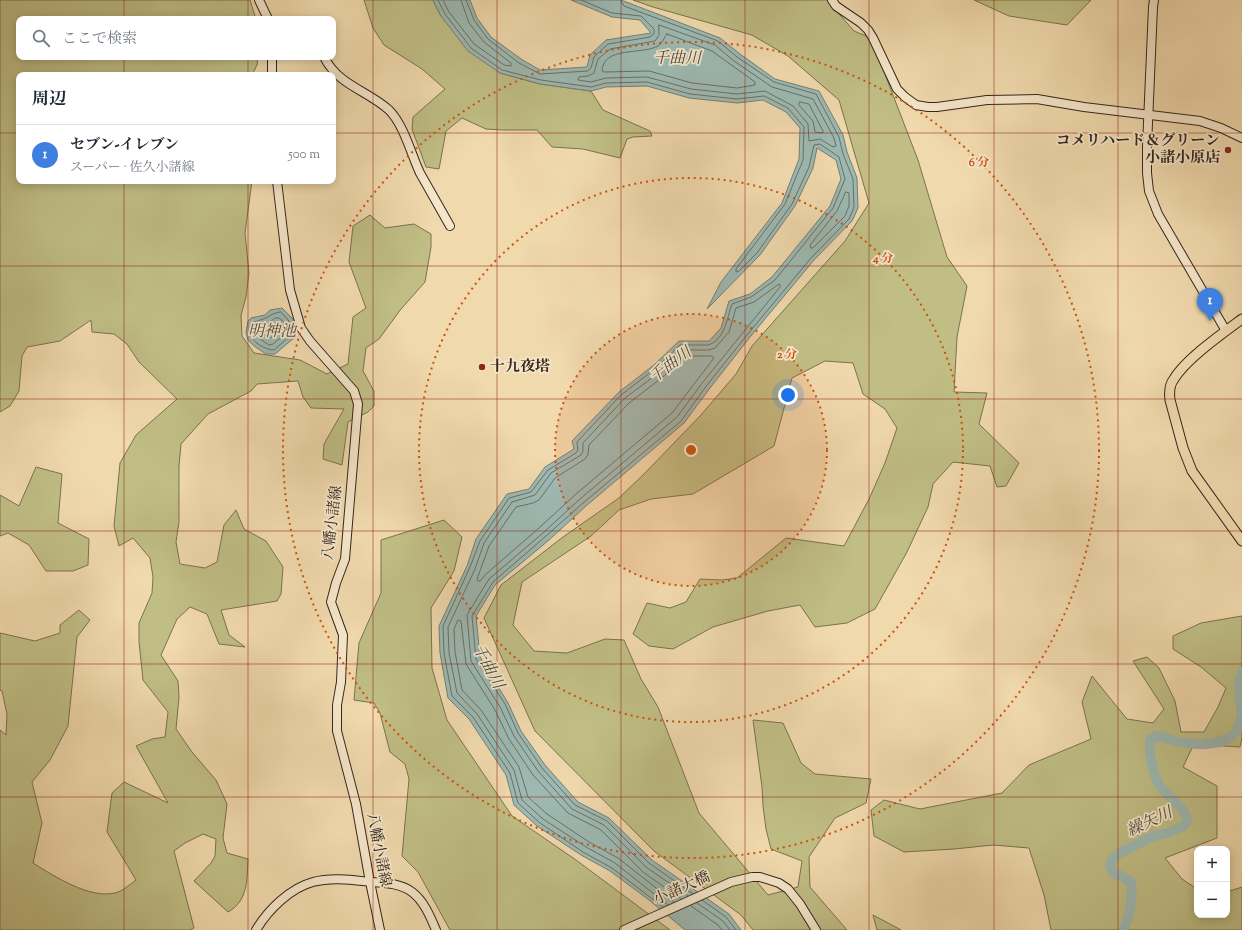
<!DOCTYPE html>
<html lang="ja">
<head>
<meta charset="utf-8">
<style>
	:root { --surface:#fff; --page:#f6f6f7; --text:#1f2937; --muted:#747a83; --line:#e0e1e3; --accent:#8f2418 }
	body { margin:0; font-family:"Sorts Mill Goudy","Noto Serif JP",serif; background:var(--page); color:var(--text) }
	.controls { position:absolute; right:12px; bottom:12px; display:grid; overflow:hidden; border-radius:8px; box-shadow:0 2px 10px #0003 }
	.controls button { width:36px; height:36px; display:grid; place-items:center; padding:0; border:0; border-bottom:1px solid var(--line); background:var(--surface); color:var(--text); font:20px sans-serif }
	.you { position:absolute; left:788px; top:395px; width:14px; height:14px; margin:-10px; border:3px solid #fff; border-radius:50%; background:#1a73e8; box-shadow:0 0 0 6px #1a73e833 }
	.badge { display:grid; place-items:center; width:26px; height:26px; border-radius:50%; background:var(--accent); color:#fff; font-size:13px; font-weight:700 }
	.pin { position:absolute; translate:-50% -33px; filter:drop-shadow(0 1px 2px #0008) }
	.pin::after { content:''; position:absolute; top:21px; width:14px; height:12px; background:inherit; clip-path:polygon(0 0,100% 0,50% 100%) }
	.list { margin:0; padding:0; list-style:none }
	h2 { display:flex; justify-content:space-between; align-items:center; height:52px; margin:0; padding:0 16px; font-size:17px }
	h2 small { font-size:13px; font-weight:400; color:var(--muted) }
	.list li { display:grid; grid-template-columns:26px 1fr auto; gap:12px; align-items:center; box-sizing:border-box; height:60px; padding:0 16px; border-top:1px solid var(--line) }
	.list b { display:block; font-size:15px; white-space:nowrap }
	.list p { margin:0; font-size:13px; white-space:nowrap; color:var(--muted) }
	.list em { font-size:13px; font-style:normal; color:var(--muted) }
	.icon { flex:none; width:22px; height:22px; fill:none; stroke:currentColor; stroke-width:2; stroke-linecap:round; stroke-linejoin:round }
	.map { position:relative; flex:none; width:1242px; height:930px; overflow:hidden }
	.search { position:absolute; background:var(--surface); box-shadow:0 2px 10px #0003; left:16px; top:16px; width:320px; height:44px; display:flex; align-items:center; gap:10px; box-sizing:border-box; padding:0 14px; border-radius:8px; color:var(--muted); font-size:15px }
	.panel { position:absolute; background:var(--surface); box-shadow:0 2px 10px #0003; left:16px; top:72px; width:320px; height:112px; border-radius:8px }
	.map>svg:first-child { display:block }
	.green { fill:#c0be85; stroke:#7a7250 }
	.water { fill:#9db9b2; stroke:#737f76 }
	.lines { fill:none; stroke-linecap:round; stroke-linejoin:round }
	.shore { stroke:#687067; stroke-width:1 }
	.river { stroke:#9db9b2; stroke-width:10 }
	.secondary-casing { stroke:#34271c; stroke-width:10 }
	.primary-casing { stroke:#34271c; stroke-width:11 }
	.secondary { stroke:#f5e6ca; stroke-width:8 }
	.primary { stroke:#f0d9ad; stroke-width:9 }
	.grid { fill:none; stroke:#8f2418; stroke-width:1; stroke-opacity:0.55 }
	.ring { fill:none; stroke:#cd520e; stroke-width:2; stroke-dasharray:2 4 }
	.poi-dot { fill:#8f2418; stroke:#f5e6ca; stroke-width:1.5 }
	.labels { text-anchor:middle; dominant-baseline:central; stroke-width:3.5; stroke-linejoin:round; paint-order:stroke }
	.poi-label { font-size:15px; font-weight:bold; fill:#34271c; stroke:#f5e6ca; text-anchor:end }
	.street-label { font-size:15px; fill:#34271c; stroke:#f5e6ca }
	.water-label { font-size:16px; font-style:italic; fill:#4e4c42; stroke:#f5e6ca }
	.centre { fill:#cd520e; stroke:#f5e6ca; stroke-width:2 }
	.ring-label { font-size:12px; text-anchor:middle; font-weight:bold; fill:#cd520e; stroke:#f5e6ca; stroke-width:3.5; stroke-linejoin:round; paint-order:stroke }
</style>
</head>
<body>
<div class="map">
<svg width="1242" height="930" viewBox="0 0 1242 930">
	<rect width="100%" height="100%" fill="#f0d9ad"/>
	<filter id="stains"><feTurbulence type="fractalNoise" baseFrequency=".005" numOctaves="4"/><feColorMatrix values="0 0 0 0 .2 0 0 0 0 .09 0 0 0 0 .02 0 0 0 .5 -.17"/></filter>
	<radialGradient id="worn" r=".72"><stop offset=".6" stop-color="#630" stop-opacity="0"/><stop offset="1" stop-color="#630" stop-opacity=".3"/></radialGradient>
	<g class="green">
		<path d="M 0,0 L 250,0 L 256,19 L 19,19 L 19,57 L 258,57 L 257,65 L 252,75 L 19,75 L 19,181 L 252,181 L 245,233 L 249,273 L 246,297 L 241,315 L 242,336 L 254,353 L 300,360 L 327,374 L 348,364 L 353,317 L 366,308 L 349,262 L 353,226 L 370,215 L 385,228 L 414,224 L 431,234 L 431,247 L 425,282 L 401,309 L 379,339 L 366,348 L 363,371 L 374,391 L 374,406 L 368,412 L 348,422 L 342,465 L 323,459 L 324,444 L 344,409 L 311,408 L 303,397 L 298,381 L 257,384 L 251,391 L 208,414 L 181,444 L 179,466 L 179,522 L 176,542 L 180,564 L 205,568 L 217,562 L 224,525 L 236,510 L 244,529 L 266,541 L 283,567 L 281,594 L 277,601 L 221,610 L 229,635 L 245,647 L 219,644 L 207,614 L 190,607 L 177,619 L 161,655 L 178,681 L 179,697 L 176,729 L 192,752 L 216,780 L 227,804 L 223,838 L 227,853 L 248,859 C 247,880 248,901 228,912 L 194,881 L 211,863 L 215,856 L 216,839 L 203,834 L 185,843 L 174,851 L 194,928 L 190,930 L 0,930 L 0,730 L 6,735 L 7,714 L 2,691 L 0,690 L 0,633 L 35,641 L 60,633 L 60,625 L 79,610 L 90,620 L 77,637 L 68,726 L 50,760 L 32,782 L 42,823 L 33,863 C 54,876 89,899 115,893 C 122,892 130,884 136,880 L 107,832 L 112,793 L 124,782 L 168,803 L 136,746 L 152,739 L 165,737 L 168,712 L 143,680 L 139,642 L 139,623 L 152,593 L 153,577 L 150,558 L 133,538 L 119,546 L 114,526 L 120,463 L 136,435 L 177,399 L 139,362 L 127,344 L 114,334 L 92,332 L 91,320 L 60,341 L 27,347 L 22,356 L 19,391 L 10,406 L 0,412 Z"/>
		<path d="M 364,0 L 433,0 L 441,16 L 500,73 L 540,84 L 591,91 L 603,110 L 650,131 L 652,136 L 633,137 L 627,139 L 620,158 L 583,149 L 552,147 L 537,130 L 503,130 L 486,129 L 462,118 L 446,131 L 439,169 L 426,167 L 412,129 L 413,117 L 445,89 L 422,69 L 384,45 L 373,28 Z"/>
		<path d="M 633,0 L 828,0 L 833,7 L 854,31 L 871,38 L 918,160 L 947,257 L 967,286 L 957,337 L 954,392 L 987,393 L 979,424 L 1019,463 L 1006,486 L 997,487 L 990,466 L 953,462 L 933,484 L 928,507 L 907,552 L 875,609 L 847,623 L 815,627 L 800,605 L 768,611 L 713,627 L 673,649 L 649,646 L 633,634 L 647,603 L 670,608 L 686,602 L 700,579 L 722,580 L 737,578 L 786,538 L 844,546 L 869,499 L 885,463 L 897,428 L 885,409 L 863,394 L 853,363 L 825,361 L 792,378 L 774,446 L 693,494 L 651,499 L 619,510 L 591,536 L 522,582 L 513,625 L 534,651 L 567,653 L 605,639 L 624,640 L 641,679 L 658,707 L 699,813 L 768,895 L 798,887 L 802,861 L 771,849 L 766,829 L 763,806 L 762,787 L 753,720 L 783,723 L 801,763 L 815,774 L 871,779 L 866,803 L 835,818 L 809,857 L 810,887 L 847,930 L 753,930 L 741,915 L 654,851 L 535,731 L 484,618 L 501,585 L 563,537 L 619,498 L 646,472 L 701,415 L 736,374 L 752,346 L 845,241 L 869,203 L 839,100 L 788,56 L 752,35 L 653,7 Z"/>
		<path d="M 974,0 L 1091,0 L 1067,25 L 1009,16 Z"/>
		<path d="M 36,467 L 62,474 L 58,523 L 89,539 L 88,565 L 73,571 L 46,571 L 29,545 L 8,533 L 0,536 L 0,495 L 19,506 Z"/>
		<path d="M 444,520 L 462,537 L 454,571 L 431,608 L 432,668 L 447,720 L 512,816 L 576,860 L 670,930 L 450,930 L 418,872 L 402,856 L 409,779 L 405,764 L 390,752 L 380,713 L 374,703 L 354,700 L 359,643 L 381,593 L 381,540 Z"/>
		<path d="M 1242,616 L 1242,737 L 1240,747 L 1194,744 L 1183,767 L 1217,786 L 1217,838 L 1165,858 L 1182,879 L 1197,889 L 1197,915 L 1227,915 L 1227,892 L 1242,887 L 1242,930 L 1051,930 L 1044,895 L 1029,848 L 993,845 L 954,849 L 904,852 L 874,836 L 871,810 L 884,800 L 920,809 L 1002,793 L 1029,765 L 1091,739 L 1082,702 L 1092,676 L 1127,719 L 1153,723 L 1164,709 L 1133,661 L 1147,657 L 1159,668 L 1175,701 L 1181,732 L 1204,732 L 1218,707 L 1226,688 L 1201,667 L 1173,649 L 1173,636 L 1201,623 Z"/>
		<path d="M 873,915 L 901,930 L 877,930 Z"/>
	</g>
	<g class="water">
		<path d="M 433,0 L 470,0 L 477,18 L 491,37 L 521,59 L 540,70 L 587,67 L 590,55 L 606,40 L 651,33 L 640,20 L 612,17 L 571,0 L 621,0 L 720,38 L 740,54 L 775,79 L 819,91 L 843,135 L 847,152 L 857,178 L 858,208 L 852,221 L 814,260 L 750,337 L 710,388 L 684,423 L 586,506 L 549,540 L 495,585 L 476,616 L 480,657 L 508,703 L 521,731 L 545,765 L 578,802 L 609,818 L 652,860 L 729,914 L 741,930 L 685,930 L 649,900 L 610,871 L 581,855 L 537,826 L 514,805 L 506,775 L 469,719 L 448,698 L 440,653 L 439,626 L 467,566 L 476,539 L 507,494 L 529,489 L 545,467 L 574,449 L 572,441 L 619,392 L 654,365 L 679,341 L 709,341 L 721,328 L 729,301 L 750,294 L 772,277 L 830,206 L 841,179 L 836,160 L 817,148 L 813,168 L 795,206 L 760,255 L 707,309 L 721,282 L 782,203 L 799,159 L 800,128 L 786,112 L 763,100 L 737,103 L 689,98 L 647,86 L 606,87 L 591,91 L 540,84 L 500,73 L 468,51 L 441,16 Z"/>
		<path d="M 282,308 L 293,319 L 292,330 L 295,337 L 275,354 L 266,354 L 254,346 L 248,340 L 246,332 L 248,321 L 251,318 L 265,315 L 270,310 Z"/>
	</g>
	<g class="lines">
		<g class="shore">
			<path d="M 438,0 L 445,14 L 471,48 L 502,70 L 541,80 L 591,87 L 606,83 L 647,82 L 690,94 L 737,99 L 764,96 L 788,108 L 804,127 L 803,160 L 785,204 L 736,269 L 736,272 L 739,271 L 757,253 L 792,204 L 809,167 L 814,145 L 820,144 L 839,157 L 845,179 L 833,208 L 775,280 L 751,297 L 732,304 C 727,318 725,340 708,345 L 680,345 L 656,368 L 621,395 L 577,442 L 578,450 L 576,453 L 548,470 L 531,492 L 509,498 L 480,541 L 470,567 L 443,626 L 444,653 L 452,696 L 473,717 L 510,773 L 518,803 L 540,823 L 583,852 L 612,868 L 663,907"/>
			<path d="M 443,0 L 449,12 L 474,44 L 504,65 L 511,66 L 511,63 L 484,42 L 469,23 L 461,0"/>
			<path d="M 466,0 L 474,20 L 488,39 L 519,63 L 540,74 L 588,71 L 591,68 L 594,57 L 608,44 L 650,37 L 654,34 L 654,29 L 641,16 L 612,13 L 581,0"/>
			<path d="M 621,0 L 622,3 L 624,6 L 718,41 L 737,57 L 774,82 L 816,94 L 839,137 L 843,154 L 853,179 L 854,207 L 849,219 L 811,258 L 747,335 L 707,385 L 681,421 L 583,503 L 546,536 L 493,582 L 472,616 L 476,659 L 505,704 L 518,733 L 542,768 L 575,805 L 607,821 L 649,863 L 693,894"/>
			<path d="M 659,25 L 715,45 L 734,61 L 772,87 L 813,99 L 834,138 L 836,146 L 833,147 L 820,139 L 809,141 L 808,124 L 793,106 L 765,91 L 737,94 L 691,89 L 647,77 L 606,78 L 591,82 L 578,80 L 579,77 L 588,76 L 594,73 L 598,59 L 610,49 L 655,41 L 659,35 Z"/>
			<path d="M 667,34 L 712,51 L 755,82 L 755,85 L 737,88 L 692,83 L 649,71 L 604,72 L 602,71 C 603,46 642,55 658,46 C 663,43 664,37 667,34 Z"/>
			<path d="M 800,102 L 809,104 L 823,131 L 823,133 L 815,132 L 813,121 L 799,105 Z"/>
			<path d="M 846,192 L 849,193 L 849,206 L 845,216 L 813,248 L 811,248 L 810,245 L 837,211 Z"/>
			<path d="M 281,312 L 289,321 L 288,330 L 290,336 L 274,350 C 266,350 251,342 250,333 C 250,330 251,326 252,323 L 266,318 L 273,314 Z"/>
			<path d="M 275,318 L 279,318 L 284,322 L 284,335 L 273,344 L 269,345 L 260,339 L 255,332 L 257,326 L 269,323 Z"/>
			<path d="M 275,326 L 277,327 L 277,333 C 272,339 269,339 263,333 L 264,331 Z"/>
			<path d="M 685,356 L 712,356 L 714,358 L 672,413 L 576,494 L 539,528 L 486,574 L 480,581 L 478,581 L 477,579 L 489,546 L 516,507 L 533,503 L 539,500 L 555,478 L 585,459 L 588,454 L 589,445 L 629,403 L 664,376 Z"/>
			<path d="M 702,900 L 726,917 L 736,930"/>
			<path d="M 674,902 L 618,858 L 589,842 L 547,814 L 528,797 L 519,767 L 481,710 L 462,690 L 455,652 L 454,629 L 458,620 L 461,621 L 466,664 L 495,710 L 509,739 L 533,775 L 568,813 L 601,830 L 643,872 L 681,899"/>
			<path d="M 697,903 L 723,921 L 730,930"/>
			<path d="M 668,905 L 615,863 L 586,847 L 543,819 L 522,800 L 514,770 L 477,714 L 457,693 L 449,653 L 448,627 L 475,569 L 484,543 L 512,502 L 535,495 L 551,473 L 581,455 L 583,451 L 583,443 L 625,398 L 660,372 L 682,350 L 708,350 L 715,348 L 729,332 L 736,308 L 754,302 L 779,284 L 780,285 L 780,287 L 703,382 L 677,417 L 580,499 L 543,533 L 489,579 L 467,615 L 471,661 L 500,707 L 514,736 L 538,771 L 572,809 L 604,825 L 646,867 L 688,896"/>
			<path d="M 691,906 L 718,925 L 722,930"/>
		</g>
		<path class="river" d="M 1123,930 C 1131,915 1133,899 1131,882 L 1123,877 L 1113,873 L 1110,866 L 1112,860 L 1118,854 L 1153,836 L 1168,833 L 1184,826 C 1185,824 1186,822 1187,820 C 1188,810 1163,793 1158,783 C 1152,770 1149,754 1150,740 L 1156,736 C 1166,738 1176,742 1186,743 C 1199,745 1226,745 1235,733 C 1239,728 1241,718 1241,712 C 1242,697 1235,690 1242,673"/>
		<defs>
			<g id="secondary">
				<path d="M 259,0 L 268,19"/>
				<path d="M 832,0 L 836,6 L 861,23 L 868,30 L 873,38 L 897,89 L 905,97 L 916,105 L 928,107 L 937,107 L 987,100 L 1037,99 L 1084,107 L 1200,121 L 1221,128 L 1242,138"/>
				<path d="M 1154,0 L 1153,7 L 1147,146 L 1147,173 L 1149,191 L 1158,214 L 1226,331"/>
				<path d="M 272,57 L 272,75"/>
				<path d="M 324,57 C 339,86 367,90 389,110 C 404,125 411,154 420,173 C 430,191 440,208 450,226"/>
				<path d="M 277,181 L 290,290 L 301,328 L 310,341 L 354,391 L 358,404 L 345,559 L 336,583 L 331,602 L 343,635 L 341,682 L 337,705 L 337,731 L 356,804 L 370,882 L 380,930"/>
				<path d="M 256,930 C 268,910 290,888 313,882 C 332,877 352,880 371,882 C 384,883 400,883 412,892 C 424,901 430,916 436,930"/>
				<path d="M 624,930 L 731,882 L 752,877 L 760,877 L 779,883 L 788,889 L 800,904 L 816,930"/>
			</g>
			<path id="primary" d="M 1242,319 C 1223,333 1186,359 1174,379 C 1169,385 1169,392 1170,400 L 1183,448 L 1192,471 L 1242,541"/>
		</defs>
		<use href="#secondary" class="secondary-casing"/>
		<use href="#primary" class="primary-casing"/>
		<use href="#secondary" class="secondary"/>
		<use href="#primary" class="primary"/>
	</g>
	<path class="grid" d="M 124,0 L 124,19M 248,0 L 248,19M 373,0 L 373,930M 497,0 L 497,930M 621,0 L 621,930M 745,0 L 745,930M 869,0 L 869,930M 994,0 L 994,930M 1118,0 L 1118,930M 124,57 L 124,75M 248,57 L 248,75M 0,133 L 19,133M 333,133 L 1242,133M 124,181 L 124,930M 248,181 L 248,930M 0,266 L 1242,266M 0,399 L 1242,399M 0,531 L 1242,531M 0,664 L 1242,664M 0,797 L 1242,797"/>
	<circle cx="691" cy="450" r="136" fill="#cd520e" fill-opacity=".12"/>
	<g class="ring">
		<circle cx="691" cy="450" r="136"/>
		<circle cx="691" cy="450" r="272"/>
		<circle cx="691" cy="450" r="408"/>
	</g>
	<g class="poi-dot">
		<circle cx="1228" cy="150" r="4"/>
		<circle cx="482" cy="367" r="4"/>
	</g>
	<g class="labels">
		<g class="poi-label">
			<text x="1220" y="141">コメリハード＆グリーン<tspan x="1220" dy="17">小諸小原店</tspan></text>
			<text x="490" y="367" text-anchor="start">十九夜塔</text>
		</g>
		<g class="street-label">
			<text transform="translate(333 523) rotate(-83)">八幡小諸線</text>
			<text transform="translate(378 850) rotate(79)">八幡小諸線</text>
			<text transform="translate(682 889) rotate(-24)">小諸大橋</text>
		</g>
		<g class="water-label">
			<text x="677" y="59">千曲川</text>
			<text x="272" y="332">明神池</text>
			<text transform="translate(671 366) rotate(-37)">千曲川</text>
			<text transform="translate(487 667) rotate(62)">千曲川</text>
			<text transform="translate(1150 823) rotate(-25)">繰矢川</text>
		</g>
	</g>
	<circle cx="691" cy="450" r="6" class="centre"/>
	<g class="ring-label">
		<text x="979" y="166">6 分</text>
		<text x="883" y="262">4 分</text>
		<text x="787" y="358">2 分</text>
	</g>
	<rect width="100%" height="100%" filter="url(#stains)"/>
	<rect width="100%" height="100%" fill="url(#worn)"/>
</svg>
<div class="controls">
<button>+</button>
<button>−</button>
</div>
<div class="you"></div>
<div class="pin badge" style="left:1210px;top:321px;background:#3f7fe0">1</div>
<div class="search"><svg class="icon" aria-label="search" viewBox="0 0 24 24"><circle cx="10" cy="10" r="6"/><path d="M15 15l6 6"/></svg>ここで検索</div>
<section class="panel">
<h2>周辺<small></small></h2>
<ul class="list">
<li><span class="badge" style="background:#3f7fe0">1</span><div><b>セブン-イレブン</b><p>スーパー · 佐久小諸線</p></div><em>500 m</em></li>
</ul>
</section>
</div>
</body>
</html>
